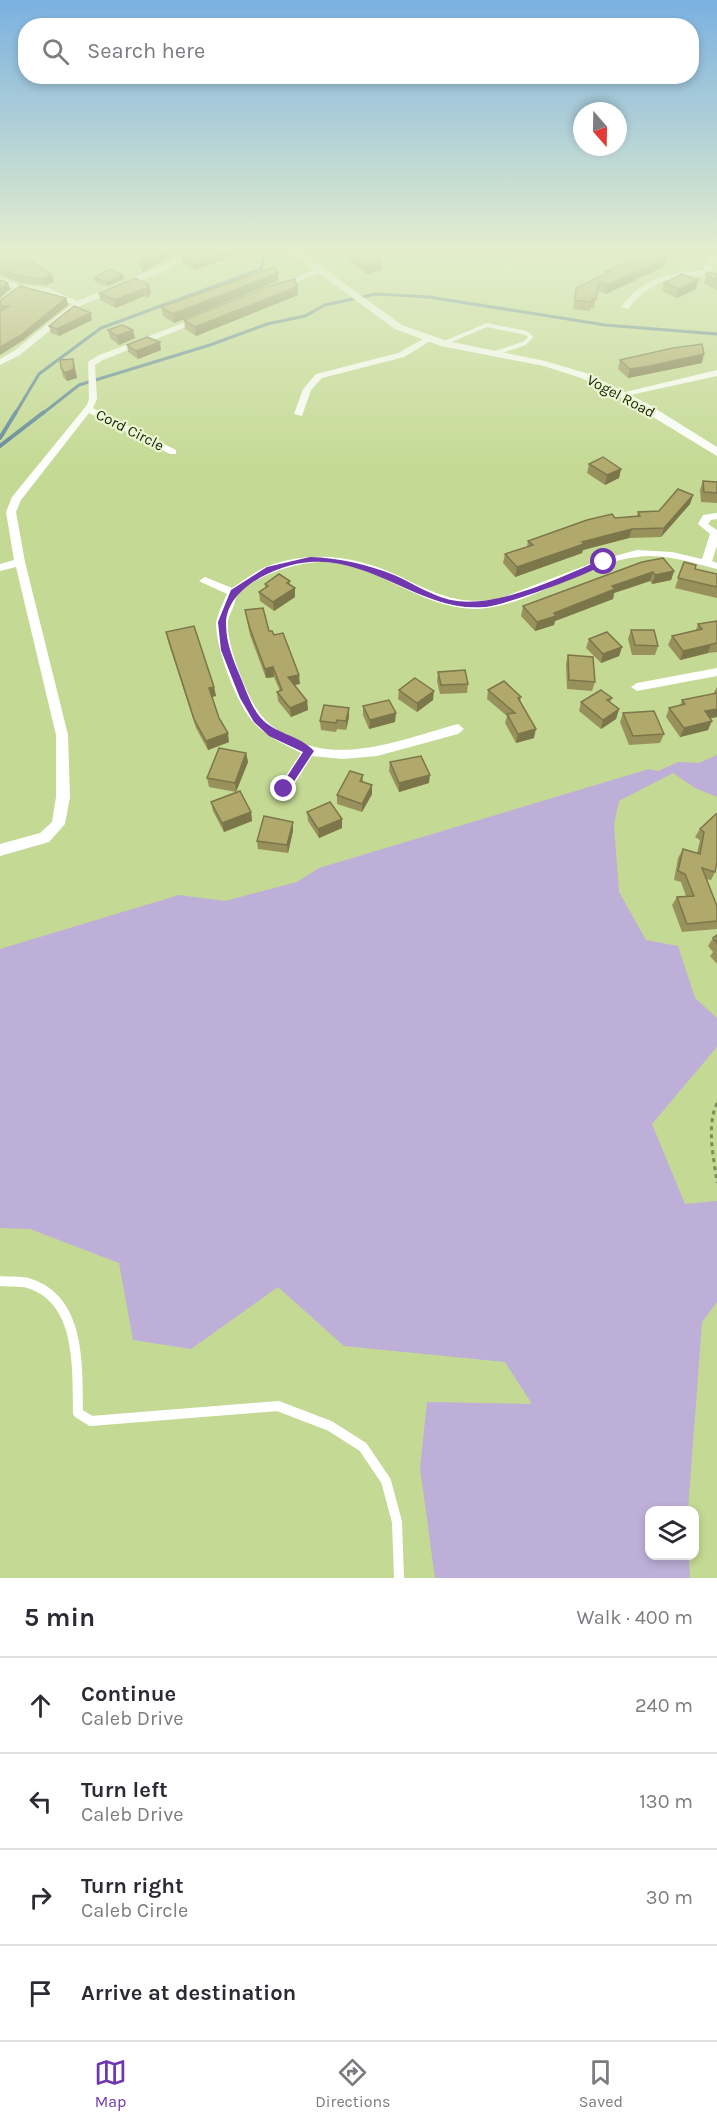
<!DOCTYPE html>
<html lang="en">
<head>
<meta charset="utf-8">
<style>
	:root { --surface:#fff; --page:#f2f2f3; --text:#2b2b33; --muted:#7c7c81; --line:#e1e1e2; --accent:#7037ae }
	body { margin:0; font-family:Karla,sans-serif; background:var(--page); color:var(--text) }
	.controls { position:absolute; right:18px; bottom:18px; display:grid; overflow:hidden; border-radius:12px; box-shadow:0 3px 9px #0003 }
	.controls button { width:54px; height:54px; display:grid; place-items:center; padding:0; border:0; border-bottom:2px solid var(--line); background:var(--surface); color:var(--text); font:30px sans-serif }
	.compass { position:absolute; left:573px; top:102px; width:54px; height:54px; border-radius:50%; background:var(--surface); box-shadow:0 3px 9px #0003; rotate:160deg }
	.stop { position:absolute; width:18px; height:18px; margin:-14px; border:4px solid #7037ae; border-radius:50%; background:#fff }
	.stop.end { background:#7037ae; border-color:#fff; box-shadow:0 2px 6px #0008 }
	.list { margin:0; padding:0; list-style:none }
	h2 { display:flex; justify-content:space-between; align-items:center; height:78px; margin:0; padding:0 24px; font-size:26px }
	h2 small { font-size:20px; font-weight:400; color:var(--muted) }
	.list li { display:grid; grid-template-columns:39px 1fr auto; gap:18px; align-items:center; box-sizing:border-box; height:96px; padding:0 24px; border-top:2px solid var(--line) }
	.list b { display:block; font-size:22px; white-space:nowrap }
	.list p { margin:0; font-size:20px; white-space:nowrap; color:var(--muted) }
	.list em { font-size:20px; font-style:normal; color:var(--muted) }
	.icon { flex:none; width:33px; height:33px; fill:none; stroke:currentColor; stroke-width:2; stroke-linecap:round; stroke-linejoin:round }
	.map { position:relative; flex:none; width:717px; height:1578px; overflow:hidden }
	.search { position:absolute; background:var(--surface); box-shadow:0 3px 9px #0003; left:18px; right:18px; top:18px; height:66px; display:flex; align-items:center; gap:15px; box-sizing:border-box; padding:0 21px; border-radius:24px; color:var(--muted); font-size:22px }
	.sheet { height:462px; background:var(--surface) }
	nav { display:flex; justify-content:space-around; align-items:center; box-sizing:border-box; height:84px; border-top:2px solid var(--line); background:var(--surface); font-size:16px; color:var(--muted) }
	nav a { display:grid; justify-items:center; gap:3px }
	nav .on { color:var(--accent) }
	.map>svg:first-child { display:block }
	.green { fill:#beafd8 }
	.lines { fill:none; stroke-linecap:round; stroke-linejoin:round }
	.stream-far1 { stroke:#5c8397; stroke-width:3 }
	.stream { stroke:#5c8397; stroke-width:4 }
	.path { stroke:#7d8c58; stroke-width:3; stroke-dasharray:4 4; stroke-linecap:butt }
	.service-far1 { stroke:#fff; stroke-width:4 }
	.service { stroke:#fff; stroke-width:10 }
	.minor { fill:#fff; fill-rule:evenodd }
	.tertiary { fill:#fff; fill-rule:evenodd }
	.wall { fill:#98915c }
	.shaded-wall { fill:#7c764b }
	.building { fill:#b1a96b; stroke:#7c764b; stroke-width:1.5 }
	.route { fill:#7037ae }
	.labels { text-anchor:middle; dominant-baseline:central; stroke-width:4.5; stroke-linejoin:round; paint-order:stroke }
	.far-street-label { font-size:15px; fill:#1c2307; stroke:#eaf5d2 }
</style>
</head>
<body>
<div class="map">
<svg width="717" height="1578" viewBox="0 0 717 1578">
	<rect width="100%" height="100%" fill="#c4d993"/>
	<path class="green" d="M 717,755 L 717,797 L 695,788 L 673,773 L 619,801 L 614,824 L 619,892 L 646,940 L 678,946 L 695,998 L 717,1018 L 717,1047 L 652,1124 L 685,1204 L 717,1201 L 717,1302 L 702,1322 L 688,1510 L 650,1510 L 650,1556 L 689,1556 L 690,1578 L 435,1578 L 420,1468 L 427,1402 L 532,1404 L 505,1362 L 344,1346 L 278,1287 L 191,1349 L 133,1340 L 119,1263 L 30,1229 L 0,1228 L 0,949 L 179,895 L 225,901 L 297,882 L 319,868 L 649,769 L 658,771 L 678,762 L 699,763 Z"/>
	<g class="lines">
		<g class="stream-far1">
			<path d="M 15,414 L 39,374 L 101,328 L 261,269 L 265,252"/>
			<path d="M 42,414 L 79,385 L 210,345 L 267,324 L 305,316 L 325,305 L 376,294 L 429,297 L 605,325 L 717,334"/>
		</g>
		<g class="stream">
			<path d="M 0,438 L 16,412"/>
			<path d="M 0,446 L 44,412"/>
		</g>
		<path class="path" d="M 717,1103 C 706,1127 714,1158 717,1183"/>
		<path class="service-far1" d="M 442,344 L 487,325 L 526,333 L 531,337 L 525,343 L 493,354"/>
		<path class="service" d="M 0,1281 C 9,1282 20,1281 28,1283 C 82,1299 77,1368 78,1413 L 91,1421 L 278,1406 L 330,1426 L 363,1447 L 386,1481 L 397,1522 L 399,1578"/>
		<g class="minor">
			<path d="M 185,252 L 194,252 L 169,269 L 80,306 L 20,355 L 0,365 L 0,359 L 14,351 L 72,304 L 44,292 L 21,290 L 0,307 L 0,301 L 14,288 L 0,284 L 0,277 L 20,285 L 49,288 L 77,301 L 163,265 Z"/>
			<path d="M 714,255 L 717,255 L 717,261 L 712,267 L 711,272 L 717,273 L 717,277 C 682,273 650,279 628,309 L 621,307 C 641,279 670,271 704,271 L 704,266 Z"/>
			<path d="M 318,268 L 325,270 L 283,288 L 276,286 Z"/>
			<path d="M 201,316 L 204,316 L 204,320 L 103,360 L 95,365 L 97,399 L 93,408 L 176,450 L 176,454 L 170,454 L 89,413 L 21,500 L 16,512 L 25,562 L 68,735 L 70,797 L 65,824 L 49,842 L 0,856 L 0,844 L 40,833 L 52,822 L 56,797 L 56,735 L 16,567 L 0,571 L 0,564 L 14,560 L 6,512 L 12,497 L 87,405 L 89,399 L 88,362 L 97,356 Z"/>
			<path d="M 425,338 L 432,340 L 404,357 L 322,378 L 311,390 L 302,416 L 294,414 L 303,389 L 316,374 L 398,353 Z"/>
			<path d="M 717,370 L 717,376 L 621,397 L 617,394 Z"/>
			<path d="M 717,513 L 717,519 L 711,520 L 708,524 L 717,530 L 717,546 L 712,561 L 717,563 L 717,569 C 692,563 663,553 637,557 C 584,563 539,601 487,608 C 423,617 373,554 309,563 C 287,566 255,577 239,593 C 236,596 235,602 234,605 C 232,611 228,617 228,623 C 226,644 248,699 261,715 C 272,729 295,742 311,746 C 356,759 414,736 458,724 L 464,729 L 458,734 L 377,756 L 343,759 L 312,756 L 289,793 L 279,793 L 277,789 L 301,753 C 284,744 267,737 254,723 C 237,705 216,649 216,624 C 217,615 223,603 227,594 L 199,581 L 205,577 L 232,588 C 243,581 255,571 268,566 C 312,550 355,556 397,575 C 434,593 459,607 501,598 L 600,560 L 637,550 L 672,552 L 702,559 L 710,534 L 698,524 L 703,515 Z"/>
			<path d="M 717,668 L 717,676 L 637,691 L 631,687 L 637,683 Z"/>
		</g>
		<path class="tertiary" d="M 290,252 L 301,252 L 402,325 L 447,341 L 545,361 L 589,374 L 648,404 L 717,447 L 717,456 L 620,397 L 581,378 L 544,366 L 441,346 L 395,329 Z"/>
	</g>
	<g class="wall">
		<path d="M 241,253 L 195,270 L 182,263 L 181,256 Z"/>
		<path d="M 349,254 L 381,263 L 381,270 L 367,274 L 350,261 Z"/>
		<path d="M 0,255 L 52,275 L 54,282 L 45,285 L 21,283 L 1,275 L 0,275 Z"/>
		<path d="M 665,266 L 606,294 L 597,290 L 594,308 L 591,308 L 590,311 L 573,309 L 576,288 L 605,275 L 606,271 Z"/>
		<path d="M 707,272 L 717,274 L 717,290 L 704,284 Z"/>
		<path d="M 123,275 L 124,279 L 107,286 L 95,282 L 94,278 Z"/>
		<path d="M 135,278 L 151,292 L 148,298 L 144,296 L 116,308 L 100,300 L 99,293 Z"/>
		<path d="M 278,281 L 174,323 L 163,316 L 161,307 Z"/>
		<path d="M 664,283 L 696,289 L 677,298 L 662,291 Z"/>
		<path d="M 297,287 L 298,295 L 196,336 L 185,329 L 184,320 Z"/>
		<path d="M 66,298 L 68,305 L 22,341 L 0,355 L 0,301 Z"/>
		<path d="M 92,320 L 59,336 L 51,333 L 49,326 Z"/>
		<path d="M 108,330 L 135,338 L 119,345 L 110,338 Z"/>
		<path d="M 127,345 L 161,350 L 138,359 L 128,352 Z"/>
		<path d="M 73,359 L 77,378 L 67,381 L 63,377 L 61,368 Z"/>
		<path d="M 620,360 L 702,363 L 628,378 L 618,369 Z"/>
		<path d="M 589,464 L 621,469 L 619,478 L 605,485 L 587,473 Z"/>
		<path d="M 703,481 L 717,482 L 717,503 L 701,502 L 700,490 Z"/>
		<path d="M 693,495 L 690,504 L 661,537 L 629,538 L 583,550 L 582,553 L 515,577 L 503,563 L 505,554 L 527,547 L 528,541 L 615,518 L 637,516 L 638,512 L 659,511 Z"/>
		<path d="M 642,562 L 674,571 L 671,580 L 652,584 L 650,581 L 614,593 L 613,599 L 555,621 L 554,625 L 535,631 L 521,616 L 523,606 Z"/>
		<path d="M 684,562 L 695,569 L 717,574 L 717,598 L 675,588 Z"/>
		<path d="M 290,581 L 290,585 L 295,597 L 274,611 L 260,601 L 259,592 L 265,588 L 265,584 Z"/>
		<path d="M 245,610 L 269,631 L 300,684 L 294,685 L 307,701 L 308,710 L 291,717 L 278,701 L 277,692 L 280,691 L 274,677 L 266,678 L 250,635 Z"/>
		<path d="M 717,621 L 717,652 L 708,653 L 680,660 L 668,645 L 672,636 L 696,630 L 698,624 Z"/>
		<path d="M 631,630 L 658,646 L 655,655 L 632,655 L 628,639 Z"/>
		<path d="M 166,632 L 214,687 L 216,696 L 212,697 L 219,718 L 229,742 L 208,750 L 196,728 L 168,641 Z"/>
		<path d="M 589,639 L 622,647 L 619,656 L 601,663 L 586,648 Z"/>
		<path d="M 568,655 L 595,682 L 592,691 L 567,689 L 566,664 Z"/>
		<path d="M 438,672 L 468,684 L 467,693 L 440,694 L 437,681 Z"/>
		<path d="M 717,687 L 717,717 L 710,718 L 708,730 L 680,737 L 666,717 L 669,708 L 680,706 L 682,700 L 713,694 Z"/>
		<path d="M 399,690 L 433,700 L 417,712 L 398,699 Z"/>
		<path d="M 488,690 L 521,697 L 520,702 L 534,738 L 516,743 L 505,723 L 507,716 L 487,699 Z"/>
		<path d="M 612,698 L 610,702 L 619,709 L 616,719 L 601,729 L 579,711 L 581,702 Z"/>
		<path d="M 363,706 L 395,722 L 369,729 L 363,715 Z"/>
		<path d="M 623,713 L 664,734 L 660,743 L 629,745 L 620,722 Z"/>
		<path d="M 349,717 L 346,730 L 337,729 L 336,732 L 321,730 L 320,721 Z"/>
		<path d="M 246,753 L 248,762 L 236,792 L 209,787 L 207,778 Z"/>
		<path d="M 390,762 L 429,783 L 399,792 L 389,771 Z"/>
		<path d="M 363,775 L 363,782 L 372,794 L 362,812 L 337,804 L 337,795 Z"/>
		<path d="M 211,802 L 251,812 L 252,821 L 224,832 L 213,811 Z"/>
		<path d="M 307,812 L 342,828 L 319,838 L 308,821 Z"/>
		<path d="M 716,814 L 715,872 L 711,880 L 706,879 L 717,906 L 717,929 L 682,932 L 672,905 L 677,897 L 686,896 L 681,882 L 674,880 L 678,858 L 683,849 L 697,853 L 700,840 L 695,837 L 700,829 Z"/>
		<path d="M 293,831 L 288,853 L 258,849 L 257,841 Z"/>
		<path d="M 717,935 L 717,964 L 710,956 L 713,952 L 708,946 L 713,938 Z"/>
	</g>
	<g class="shaded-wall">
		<path d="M 166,252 L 180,252 L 142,272 L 140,265 Z"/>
		<path d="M 225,252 L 241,252 L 241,253 L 195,270 L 194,263 Z"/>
		<path d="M 667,258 L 665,266 L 606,294 L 608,285 Z"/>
		<path d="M 381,263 L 381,270 L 367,274 L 367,267 Z"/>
		<path d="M 278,273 L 278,281 L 174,323 L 173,314 Z"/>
		<path d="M 52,275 L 54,282 L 45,285 L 43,279 Z"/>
		<path d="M 123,275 L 124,279 L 107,286 L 107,282 Z"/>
		<path d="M 698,280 L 696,289 L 677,298 L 679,289 Z"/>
		<path d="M 8,283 L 10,289 L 0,298 L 0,290 Z"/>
		<path d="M 149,285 L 151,292 L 148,298 L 147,290 Z"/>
		<path d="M 297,287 L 298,295 L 196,336 L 195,327 Z"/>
		<path d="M 143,289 L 144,296 L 116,308 L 115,300 Z"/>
		<path d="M 66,298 L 68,305 L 22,341 L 0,355 L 0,347 Z"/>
		<path d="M 91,313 L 92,320 L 59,336 L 57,329 Z"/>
		<path d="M 133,330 L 135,338 L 119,345 L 117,336 Z"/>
		<path d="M 160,342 L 161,350 L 138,359 L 136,351 Z"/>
		<path d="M 704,354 L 702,363 L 628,378 L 630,369 Z"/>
		<path d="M 73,359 L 77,378 L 67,381 L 65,373 Z"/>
		<path d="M 621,469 L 619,478 L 605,485 L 607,475 Z"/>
		<path d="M 693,495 L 690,504 L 661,537 L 664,528 Z"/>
		<path d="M 632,529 L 629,538 L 583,550 L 582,553 L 515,577 L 517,567 L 582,542 Z"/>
		<path d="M 674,571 L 671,580 L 652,584 L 655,575 Z"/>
		<path d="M 653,572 L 650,581 L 614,593 L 613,599 L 555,621 L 554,625 L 535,631 L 537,622 L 554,613 L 612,586 Z"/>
		<path d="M 295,588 L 295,597 L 274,611 L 273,602 Z"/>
		<path d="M 711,644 L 708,653 L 680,660 L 683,651 Z"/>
		<path d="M 622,647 L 619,656 L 601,663 L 603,654 Z"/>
		<path d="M 273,667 L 274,677 L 266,678 L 265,669 Z"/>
		<path d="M 299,675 L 300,684 L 289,686 L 288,677 Z"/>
		<path d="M 214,687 L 216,696 L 211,697 L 209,688 Z"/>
		<path d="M 434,691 L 433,700 L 417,712 L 417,703 Z"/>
		<path d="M 307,701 L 308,710 L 291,717 L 290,708 Z"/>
		<path d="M 349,708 L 349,717 L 346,730 L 346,721 Z"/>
		<path d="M 619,709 L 616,719 L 601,729 L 603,720 Z"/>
		<path d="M 717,709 L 717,717 L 701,720 L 705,711 Z"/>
		<path d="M 396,713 L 395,722 L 369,729 L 370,720 Z"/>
		<path d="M 712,721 L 708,730 L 680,737 L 684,728 Z"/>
		<path d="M 536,729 L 534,738 L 516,743 L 518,734 Z"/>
		<path d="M 228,733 L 229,742 L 208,750 L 206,741 Z"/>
		<path d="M 246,753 L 248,762 L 236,792 L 235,783 Z"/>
		<path d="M 430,775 L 429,783 L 399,792 L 399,783 Z"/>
		<path d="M 372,785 L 372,794 L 362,812 L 362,804 Z"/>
		<path d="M 251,812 L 252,821 L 224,832 L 222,823 Z"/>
		<path d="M 342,819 L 342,828 L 319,838 L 318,829 Z"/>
		<path d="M 293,822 L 293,831 L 288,853 L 287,845 Z"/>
	</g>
	<g class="building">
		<path d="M 8,252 L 18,252 L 52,275 L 43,279 L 19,276 L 0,269 L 0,255 Z"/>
		<path d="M 150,252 L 166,252 L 140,265 L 138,261 Z"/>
		<path d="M 187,252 L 225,252 L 194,263 L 181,256 Z"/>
		<path d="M 354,252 L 378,252 L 381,263 L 367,267 L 349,254 Z"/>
		<path d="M 653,252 L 667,258 L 608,285 L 599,281 L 596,299 L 592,299 L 592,302 L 575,300 L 576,288 L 610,272 L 606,271 Z"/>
		<path d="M 275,267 L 278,273 L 173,314 L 161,307 Z"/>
		<path d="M 110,269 L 123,275 L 107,282 L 94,278 Z"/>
		<path d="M 707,272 L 717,274 L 717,280 L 706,275 Z"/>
		<path d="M 682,274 L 698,280 L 679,289 L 664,283 Z"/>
		<path d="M 135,278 L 149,285 L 147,290 L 143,289 L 115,300 L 99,293 Z"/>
		<path d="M 295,279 L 297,287 L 195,327 L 184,320 L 273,285 Z"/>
		<path d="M 0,280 L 8,283 L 0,290 Z"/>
		<path d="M 20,286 L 66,298 L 21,335 L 0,347 L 0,311 L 9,306 L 0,306 L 0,301 Z"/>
		<path d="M 74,306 L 91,313 L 57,329 L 49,326 Z"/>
		<path d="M 122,325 L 133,330 L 117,336 L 108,330 Z"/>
		<path d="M 147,337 L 160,342 L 136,351 L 127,345 Z"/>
		<path d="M 702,344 L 704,354 L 650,366 L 630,369 L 620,360 L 673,348 Z"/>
		<path d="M 73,359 L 74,369 L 65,373 L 61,368 L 60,360 Z"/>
		<path d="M 603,457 L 621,469 L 607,475 L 589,464 Z"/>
		<path d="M 703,481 L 717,482 L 717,493 L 704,492 Z"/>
		<path d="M 678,489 L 693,495 L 664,528 L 632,529 L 582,542 L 584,544 L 517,567 L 505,554 L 533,545 L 528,541 L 587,520 L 612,514 L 615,518 L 640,516 L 638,512 L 659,511 Z"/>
		<path d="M 663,558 L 674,571 L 655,575 L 653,572 L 612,586 L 615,589 L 554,613 L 556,616 L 537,622 L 523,606 L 642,562 Z"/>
		<path d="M 684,562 L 696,565 L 695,569 L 717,574 L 717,587 L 678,578 Z"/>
		<path d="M 279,574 L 290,581 L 287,583 L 295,588 L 273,602 L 259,592 L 268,586 L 265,584 Z"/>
		<path d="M 263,608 L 269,631 L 272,631 L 274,635 L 283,633 L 299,675 L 288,677 L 307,701 L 290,708 L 277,692 L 282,690 L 273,667 L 265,669 L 249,626 L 245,610 Z"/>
		<path d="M 717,621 L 717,643 L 683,651 L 672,636 L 702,629 L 698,624 Z"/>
		<path d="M 194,626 L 214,687 L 209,688 L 219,718 L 228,733 L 206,741 L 194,719 L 166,632 Z"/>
		<path d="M 631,630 L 654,630 L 658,646 L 635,645 Z"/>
		<path d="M 607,632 L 622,647 L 603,654 L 589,639 Z"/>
		<path d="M 568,655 L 593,657 L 595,682 L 569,680 Z"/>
		<path d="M 465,670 L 468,684 L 441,685 L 438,672 Z"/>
		<path d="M 415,678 L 434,691 L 417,703 L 399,690 Z"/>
		<path d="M 504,681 L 521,697 L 518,698 L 536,729 L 518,734 L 507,714 L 515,713 L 488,690 Z"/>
		<path d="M 601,690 L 612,698 L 607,700 L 619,709 L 603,720 L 581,702 Z"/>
		<path d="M 717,693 L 717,709 L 705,711 L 712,721 L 684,728 L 669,708 L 685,704 L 682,700 Z"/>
		<path d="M 389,700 L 396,713 L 370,720 L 363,706 Z"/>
		<path d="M 324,705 L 349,708 L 346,721 L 337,720 L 336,723 L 320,721 Z"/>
		<path d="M 654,711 L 664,734 L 633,736 L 623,713 Z"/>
		<path d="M 219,748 L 246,753 L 235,783 L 207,778 Z"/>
		<path d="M 421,756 L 430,775 L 399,783 L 390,762 Z"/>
		<path d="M 350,771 L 363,775 L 360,781 L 372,785 L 362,804 L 337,795 Z"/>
		<path d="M 240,791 L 251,812 L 222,823 L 211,802 Z"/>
		<path d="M 330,802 L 342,819 L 318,829 L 307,812 Z"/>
		<path d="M 716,814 L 717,814 L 717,862 L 715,872 L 702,868 L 717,906 L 717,921 L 687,924 L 677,897 L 694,896 L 685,874 L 678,871 L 683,849 L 700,854 L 704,832 L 700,829 Z"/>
		<path d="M 264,816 L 293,822 L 287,845 L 257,841 Z"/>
		<path d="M 717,935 L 717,943 L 713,938 Z"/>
	</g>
	<linearGradient id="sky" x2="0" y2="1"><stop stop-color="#7bb1e0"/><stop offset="0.53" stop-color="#e4eece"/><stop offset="1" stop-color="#e4eece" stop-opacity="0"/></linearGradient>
	<rect width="717" height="473" fill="url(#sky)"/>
	<path class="route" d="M 310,557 C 339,558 366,564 394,575 C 415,584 434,598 457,601 C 499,607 562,577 601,560 L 608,562 C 594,573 503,606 484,607 C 422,612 373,557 310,562 C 279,564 226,587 226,624 C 226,643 233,659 240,676 C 246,690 251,706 260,717 C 274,734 300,735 314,751 L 287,792 L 284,793 L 279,789 L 303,752 L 269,736 L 254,722 L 240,698 L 221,650 L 218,622 L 231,590 L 267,567 Z"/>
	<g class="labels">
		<g class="far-street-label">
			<text transform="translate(621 396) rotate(28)">Vogel Road</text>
			<text transform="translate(130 430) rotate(27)">Cord Circle</text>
		</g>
	</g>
</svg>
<div class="controls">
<button><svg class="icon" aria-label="layers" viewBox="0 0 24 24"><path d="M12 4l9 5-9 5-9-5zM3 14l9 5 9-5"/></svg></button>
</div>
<svg class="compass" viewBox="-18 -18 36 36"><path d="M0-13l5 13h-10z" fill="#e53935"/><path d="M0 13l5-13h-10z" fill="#7c7c81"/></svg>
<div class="stop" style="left:604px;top:562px"></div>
<div class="stop end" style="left:284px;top:789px"></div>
<div class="search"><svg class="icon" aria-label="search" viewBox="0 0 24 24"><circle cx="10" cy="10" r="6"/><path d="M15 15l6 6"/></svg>Search here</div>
</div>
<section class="sheet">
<h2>5 min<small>Walk · 400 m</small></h2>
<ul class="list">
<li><svg class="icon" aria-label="ahead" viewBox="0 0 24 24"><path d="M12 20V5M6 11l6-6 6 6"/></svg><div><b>Continue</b><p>Caleb Drive</p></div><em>240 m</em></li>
<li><svg class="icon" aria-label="left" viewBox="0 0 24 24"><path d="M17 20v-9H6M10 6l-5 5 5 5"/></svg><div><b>Turn left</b><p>Caleb Drive</p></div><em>130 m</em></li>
<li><svg class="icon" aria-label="right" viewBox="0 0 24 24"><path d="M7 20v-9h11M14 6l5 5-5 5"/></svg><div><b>Turn right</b><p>Caleb Circle</p></div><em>30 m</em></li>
<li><svg class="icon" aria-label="arrive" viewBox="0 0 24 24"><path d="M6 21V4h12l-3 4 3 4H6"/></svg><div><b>Arrive at destination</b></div></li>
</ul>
</section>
<nav>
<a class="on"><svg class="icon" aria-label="map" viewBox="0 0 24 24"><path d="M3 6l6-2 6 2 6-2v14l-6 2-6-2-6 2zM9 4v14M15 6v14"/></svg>Map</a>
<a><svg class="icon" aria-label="directions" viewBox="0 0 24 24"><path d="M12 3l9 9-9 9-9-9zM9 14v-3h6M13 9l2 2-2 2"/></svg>Directions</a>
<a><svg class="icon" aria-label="saved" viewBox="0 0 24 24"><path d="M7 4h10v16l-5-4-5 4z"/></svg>Saved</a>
</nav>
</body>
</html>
